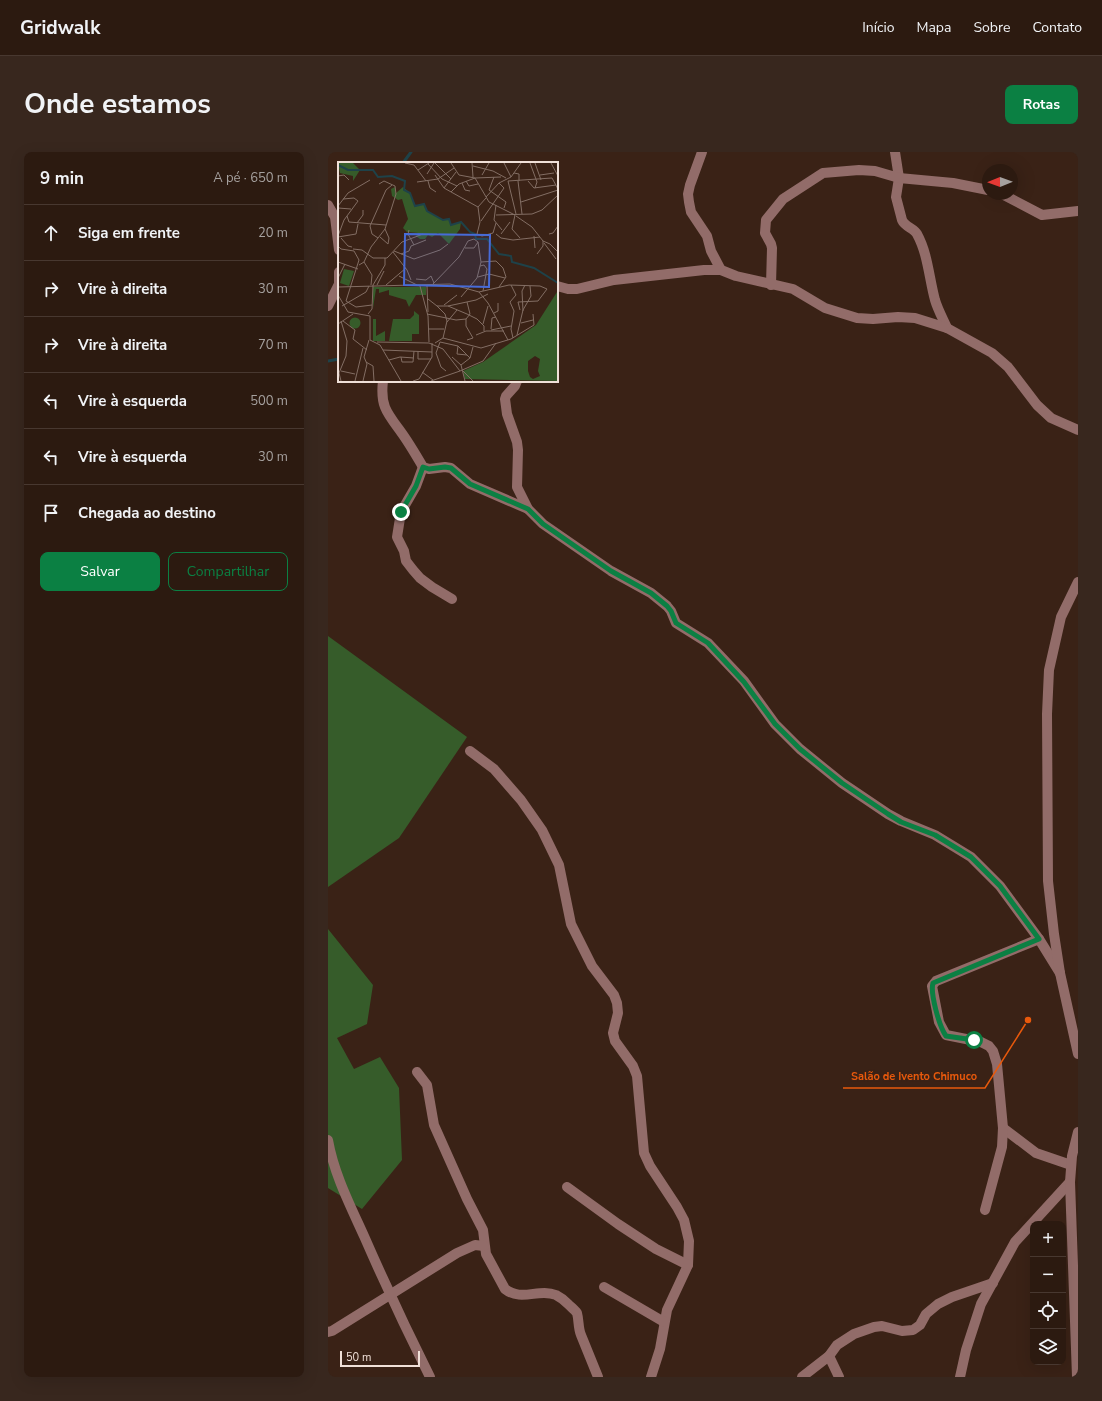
<!DOCTYPE html>
<html lang="pt">
<head>
<meta charset="utf-8">
<style>
	:root { --surface:#2c1a10; --page:#38271e; --text:#f1f3f6; --muted:#a6a19f; --line:#483830; --accent:#0b8043 }
	body { margin:0; font-family:"Nunito Sans",sans-serif; background:var(--page); color:var(--text) }
	.controls { position:absolute; right:12px; bottom:12px; display:grid; overflow:hidden; border-radius:8px; box-shadow:0 4px 16px #0002 }
	.controls button { width:36px; height:36px; display:grid; place-items:center; padding:0; border:0; border-bottom:1px solid var(--line); background:var(--surface); color:var(--text); font:20px sans-serif }
	.compass { position:absolute; left:654px; top:12px; width:36px; height:36px; border-radius:50%; background:var(--surface); box-shadow:0 4px 16px #0002; rotate:269deg }
	.scale { position:absolute; left:12px; bottom:10px; width:80px; box-sizing:border-box; padding-left:4px; border:2px solid #f0e0d8; border-top:0; font-size:11px; line-height:14px; white-space:nowrap; color:#f0e0d8; -webkit-text-stroke:3px #3a2216; paint-order:stroke }
	.stop { position:absolute; width:12px; height:12px; margin:-9px; border:3px solid #0b8043; border-radius:50%; background:#fff }
	.stop.end { background:#0b8043; border-color:#fff; box-shadow:0 1px 4px #0008 }
	.list { margin:0; padding:0; list-style:none }
	h2 { display:flex; justify-content:space-between; align-items:center; height:52px; margin:0; padding:0 16px; font-size:17px }
	h2 small { font-size:13px; font-weight:400; color:var(--muted) }
	.list li { display:grid; grid-template-columns:26px 1fr auto; gap:12px; align-items:center; box-sizing:border-box; height:56px; padding:0 16px; border-top:1px solid var(--line) }
	.list b { display:block; font-size:15px; white-space:nowrap }
	.list em { font-size:13px; font-style:normal; color:var(--muted) }
	.actions { display:flex; gap:8px; padding:12px 16px }
	.actions a { flex:1; padding:9px 0; border:1px solid var(--accent); border-radius:8px; text-align:center; font-size:14px; color:var(--accent) }
	.actions .main { background:var(--accent); color:#fff }
	.icon { flex:none; width:22px; height:22px; fill:none; stroke:currentColor; stroke-width:2; stroke-linecap:round; stroke-linejoin:round }
	.map { position:relative; flex:none; width:750px; height:1225px; overflow:hidden; border-radius:8px }
	header { display:flex; align-items:center; gap:24px; box-sizing:border-box; height:56px; padding:0 20px; background:var(--surface); border-bottom:1px solid var(--line) }
	header strong { font-size:19px }
	nav { display:flex; gap:22px; margin-inline-start:auto; font-size:14px }
	.intro { display:flex; align-items:center; justify-content:space-between; box-sizing:border-box; height:96px; padding:0 24px }
	h1 { margin:0; font-size:28px }
	.button { padding:10px 18px; border-radius:8px; background:var(--accent); color:#fff; font-size:14px; font-weight:700 }
	main { display:flex; gap:24px; padding:0 24px }
	aside { flex:1; background:var(--surface); border-radius:8px; box-shadow:0 4px 16px #0002 }
	.map>svg:first-child { display:block }
	.green { fill:#365c2a }
	.lines { fill:none; stroke-linecap:round; stroke-linejoin:round }
	.stream { stroke:#1e4249; stroke-width:3 }
	.minor { stroke:#926c69; stroke-width:10 }
	.route { stroke:#0b8043; stroke-width:5 }
	.inset-river { fill:none; stroke:#1e4249; stroke-width:2 }
	.inset-road { fill:none; stroke:#836e64; stroke-width:1 }
	.view { fill:#476bd8; fill-opacity:0.15; stroke:#476bd8; stroke-width:2 }
	.inset-edge { fill:none; stroke:#f0e0d8; stroke-width:2 }
	.leader { fill:none; stroke:#e8590c; stroke-width:1.5 }
	.callout-dot { fill:#e8590c; stroke:#3a2216; stroke-width:1.5 }
	.callout-label { font-size:11px; text-anchor:middle; font-weight:bold; fill:#e8590c; stroke:#3a2216; stroke-width:3.5; stroke-linejoin:round; paint-order:stroke }
</style>
</head>
<body>
<header>
<strong>Gridwalk</strong>
<nav><a>Início</a><a>Mapa</a><a>Sobre</a><a>Contato</a></nav>
</header>
<div class="intro"><h1>Onde estamos</h1><a class="button">Rotas</a></div>
<main>
<aside>
<h2>9 min<small>A pé · 650 m</small></h2>
<ul class="list">
<li><svg class="icon" aria-label="ahead" viewBox="0 0 24 24"><path d="M12 20V5M6 11l6-6 6 6"/></svg><div><b>Siga em frente</b></div><em>20 m</em></li>
<li><svg class="icon" aria-label="right" viewBox="0 0 24 24"><path d="M7 20v-9h11M14 6l5 5-5 5"/></svg><div><b>Vire à direita</b></div><em>30 m</em></li>
<li><svg class="icon" aria-label="right" viewBox="0 0 24 24"><path d="M7 20v-9h11M14 6l5 5-5 5"/></svg><div><b>Vire à direita</b></div><em>70 m</em></li>
<li><svg class="icon" aria-label="left" viewBox="0 0 24 24"><path d="M17 20v-9H6M10 6l-5 5 5 5"/></svg><div><b>Vire à esquerda</b></div><em>500 m</em></li>
<li><svg class="icon" aria-label="left" viewBox="0 0 24 24"><path d="M17 20v-9H6M10 6l-5 5 5 5"/></svg><div><b>Vire à esquerda</b></div><em>30 m</em></li>
<li><svg class="icon" aria-label="arrive" viewBox="0 0 24 24"><path d="M6 21V4h12l-3 4 3 4H6"/></svg><div><b>Chegada ao destino</b></div></li>
</ul>
<div class="actions"><a class="main">Salvar</a><a>Compartilhar</a></div>
</aside>
<div class="map">
<svg width="750" height="1225" viewBox="0 0 750 1225">
	<rect width="100%" height="100%" fill="#3a2216"/>
	<g class="green">
		<path d="M 0,484 L 139,585 L 71,686 L 0,735 Z"/>
		<path d="M 0,777 L 45,833 L 39,872 L 9,886 L 26,917 L 52,905 L 71,936 L 74,1008 L 34,1057 L 0,1036 Z"/>
	</g>
	<g class="lines">
		<g class="stream">
			<path d="M 75,11 L 83,0"/>
			<path d="M 0,209 L 11,207"/>
		</g>
		<g class="minor">
			<path d="M 374,0 L 362,33 L 360,42 L 361,50 L 363,60 L 379,84 L 383,99 L 393,118"/>
			<path d="M 567,0 L 571,26 L 568,45 L 574,68 C 577,75 586,76 589,82 C 600,102 601,126 607,148 C 610,158 615,167 619,176"/>
			<path d="M 674,42 L 714,63 L 750,59"/>
			<path d="M 0,53 L 7,65 L 11,98"/>
			<path d="M 443,133 L 444,96 L 443,92 L 437,81 L 438,68 L 455,47 L 495,21 L 531,18 L 547,19 L 571,26 L 625,31 L 660,38"/>
			<path d="M 229,134 L 240,137 L 249,137 L 286,128 L 376,118 L 393,118 L 408,124 L 465,137 L 497,156 L 529,166 L 545,167 L 570,165 L 587,166 L 619,176 L 664,201 L 680,215 L 709,253 L 723,266 L 750,278"/>
			<path d="M 0,154 L 11,132 L 11,120"/>
			<path d="M 55,229 C 52,254 59,261 73,280 C 81,291 88,303 95,315 L 101,317 L 117,315 L 123,316 L 142,332 L 200,357"/>
			<path d="M 189,229 L 187,234 L 178,244 L 177,247 L 179,262 L 189,290 L 190,298 L 189,335 L 200,357 L 215,372 L 283,419 L 323,441 L 339,454 L 343,459 L 348,471 L 380,491 L 416,529 L 447,572 L 472,597 L 514,631 L 560,662 L 573,669 L 607,683 L 643,705 L 672,734 L 711,787 L 732,821"/>
			<path d="M 95,315 L 88,334 L 73,360 L 69,385 L 76,399 L 78,409 L 85,418 L 92,426 L 104,435 L 124,447"/>
			<path d="M 750,430 L 733,465 L 721,518 L 719,562 L 720,729 L 726,782 L 732,821 L 750,902"/>
			<path d="M 142,599 L 166,617 L 193,648 L 214,678 L 231,713 L 243,772 L 264,814 L 286,843 L 289,851 L 290,861 L 285,881 L 287,889 L 305,914 L 309,924 L 316,1001 L 322,1014 L 349,1055 L 356,1068 L 361,1089 L 360,1113 L 339,1158 L 332,1197 L 323,1225"/>
			<path d="M 89,920 L 99,933 L 106,973 L 139,1047 L 155,1078 L 158,1102 L 177,1137 C 193,1150 211,1136 228,1143 C 232,1145 237,1149 240,1152 C 243,1155 247,1158 249,1161 C 251,1168 250,1176 253,1183 L 270,1225"/>
			<path d="M 675,976 L 708,1001 L 743,1013"/>
			<path d="M 0,988 C 6,1022 22,1053 36,1084 C 57,1132 79,1179 102,1225"/>
			<path d="M 239,1035 L 290,1072 L 328,1097 L 360,1113"/>
			<path d="M 657,1058 L 674,995 L 675,976 L 669,912 L 665,899 L 661,894 L 653,890 L 618,883 L 611,870 L 604,834 L 608,829 L 711,787"/>
			<path d="M 276,1135 L 336,1170"/>
			<path d="M 0,1180 L 4,1179 L 129,1101 L 147,1093 L 156,1094"/>
			<path d="M 501,1204 L 511,1225"/>
			<path d="M 474,1225 L 501,1204 L 509,1193 L 526,1182 L 546,1175 L 554,1174 L 574,1179 L 585,1178 L 592,1173 L 598,1162 L 610,1152 L 624,1145 L 665,1131"/>
			<path d="M 632,1225 L 638,1198 L 653,1152 L 687,1090 L 742,1030"/>
			<path d="M 749,1225 L 742,1030 L 744,1004 L 750,980"/>
		</g>
	</g>
	<g class="lines">
		<path class="route" d="M 73,360 L 88,334 L 95,315 L 101,317 L 117,315 L 123,316 L 142,332 L 200,357 L 215,372 L 283,419 L 323,441 L 339,454 L 343,459 L 348,471 L 380,491 L 416,530 L 447,572 L 472,597 L 514,631 L 560,662 L 573,670 L 607,683 L 643,705 L 672,734 L 711,787 L 605,831 C 602,841 611,874 618,884 L 646,888"/>
	</g>
	<g transform="translate(10 10)">
		<rect width="220" height="220" fill="#3a2216"/>
		<path d="M 0,1 L 15,1 L 22,8 L 15,19 L 15,14 L 2,11 ZM 57,25 L 58,31 L 65,25 L 72,31 L 77,44 L 86,42 L 89,49 L 105,58 L 111,57 L 113,63 L 123,60 L 122,67 L 111,82 L 100,71 L 94,75 L 90,73 L 87,77 L 82,77 L 78,74 L 80,71 L 69,70 L 65,66 L 70,57 L 64,37 L 60,38 L 54,34 L 53,27 ZM 6,107 L 16,109 L 11,124 L 2,121 ZM 35,125 L 88,125 L 88,133 L 78,133 L 71,145 L 68,138 L 51,133 L 51,128 L 41,131 L 41,127 L 38,127 L 35,146 ZM 219,130 L 220,219 L 127,217 L 125,209 L 145,200 L 198,163 ZM 197,194 L 202,197 L 200,209 L 202,214 L 195,217 L 192,215 L 190,209 L 190,199 ZM 76,149 L 81,153 L 81,172 L 74,172 L 74,179 L 51,179 L 55,157 L 72,157 L 76,153 ZM11.5 161a5.5 5.5 0 1 1 11 0a5.5 5.5 0 1 1-11 0ZM 35,157 L 38,157 L 38,174 L 47,169 L 47,179 L 35,179 Z" fill="#365c2a" fill-rule="evenodd"/>
		<path class="inset-river" d="M 0,3 L 10,8 L 35,8 L 40,15 L 54,14 L 67,19 L 66,28 L 72,31 L 77,44 L 86,42 L 89,49 L 105,58 L 111,57 L 113,63 L 123,60 L 132,70 L 137,72 L 138,77 L 149,77 L 161,92 L 173,94 L 174,100 L 196,106 L 220,121"/>
		<path class="inset-road" d="M 67,1 L 76,3 L 88,19M 97,1 L 113,17M 113,1 L 121,13 L 137,16 L 151,40 L 177,53 L 174,67 L 182,76M 134,1 L 135,15M 166,1 L 173,15M 192,1 L 199,20 L 197,26M 197,1 L 203,18M 213,1 L 220,14M 90,2 L 104,17 L 119,24M 135,4 L 155,9 L 168,16M 80,8 L 91,1M 176,11 L 181,12 L 181,19M 89,12 L 96,1M 97,13 L 106,26 L 140,45M 144,13 L 151,1M 202,13 L 216,11M 0,14 L 6,13 L 11,18M 156,15 L 151,28 L 168,40 L 166,46M 90,19 L 92,26 L 98,30M 128,19 L 131,24 L 140,22M 170,19 L 214,16 L 220,27M 170,19 L 178,52M 180,19 L 184,52M 190,19 L 196,26 L 218,23M 79,20 L 100,17 L 116,6M 124,21 L 127,28 L 132,29M 106,26 L 118,10M 113,30 L 121,22 L 137,16 L 163,15M 148,35 L 161,21 L 173,15 L 183,1M 183,40 L 220,28M 158,43 L 156,58 L 164,68M 0,44 L 10,31 L 32,18M 140,45 L 142,60 L 139,72 L 144,74 L 155,71 L 158,61M 140,45 L 148,36M 0,46 L 13,47M 158,53 L 194,52 L 204,48 L 220,33M 9,54 L 11,60 L 48,63M 178,54 L 194,65 L 205,79 L 205,84 L 199,92M 143,59 L 166,26 L 161,21M 19,61 L 25,53 L 25,48M 71,68 L 70,72 L 76,83M 158,72 L 163,76 L 175,78 L 202,75M 163,72 L 172,60M 211,72 L 215,71 L 220,64M 0,74 L 6,58 L 20,39 L 16,36 L 5,37M 196,74 L 197,86M 0,75 L 18,72 L 20,62M 42,75 L 50,82 L 51,76 L 47,67M 3,76 L 10,84 L 14,85M 40,76 L 34,72 L 32,64 L 48,28 L 54,23M 205,79 L 212,82 L 220,90M 206,81 L 218,97M 0,84 L 3,87 L 16,89 L 21,98 L 8,139 L 18,145 L 34,143M 127,86 L 136,86 L 140,80M 15,87 L 24,88 L 35,96 L 49,96 L 64,80 L 85,72M 56,89 L 76,97 L 102,88 L 110,82M 55,90 L 69,108 L 73,118M 63,92 L 71,89 L 73,84 L 88,78M 0,100 L 20,107M 26,100 L 34,113 L 33,123M 143,100 L 158,99 L 165,106 L 168,115 L 161,125M 21,103 L 26,100 L 33,85 L 47,67 L 58,32 L 57,24 L 46,19 L 41,22M 142,104 L 146,103 L 149,107 L 145,129M 61,114 L 79,123M 140,115 L 151,112 L 167,116M 0,116 L 7,102M 78,117 L 88,118 L 93,114 L 96,121M 95,122 L 121,95 L 130,79 L 136,77 L 140,80 L 143,100 L 139,116 L 123,135M 39,123 L 46,109M 48,123 L 68,106M 173,123 L 178,133 L 172,140 L 176,149 L 173,167 L 175,176M 82,124 L 90,154 L 91,180M 89,124 L 90,150M 0,125 L 112,122 L 141,130 L 150,141 L 170,178M 141,130 L 171,123 L 202,124 L 209,127 L 200,139 L 180,140 L 182,148M 0,133 L 10,150 L 32,154 L 32,178 L 42,183 L 63,219M 90,137 L 99,144 L 110,144 L 138,138 L 150,132M 129,140 L 132,152 L 128,157 L 128,164 L 135,176 L 129,178M 106,143 L 119,133M 4,144 L 28,130 L 31,124M 110,144 L 129,152M 185,149 L 184,129 L 187,123M 156,151 L 160,149 L 160,141M 30,152 L 34,147 L 35,123 L 47,103 L 47,96M 89,152 L 118,158 L 128,157M 129,152 L 139,157 L 146,164 L 146,169M 3,159 L 9,179 L 8,194 L 1,211 L 3,219M 5,159 L 17,168 L 15,177 L 29,188M 109,160 L 119,148M 183,161 L 195,158M 0,162 L 15,152M 145,162 L 150,144M 91,167 L 106,167M 153,167 L 154,156 L 158,155M 153,168 L 173,164M 138,173 L 148,169 L 166,169M 179,173 L 185,148 L 193,134 L 192,124M 105,176 L 143,186 L 173,177 L 196,163 L 195,152M 39,180 L 91,181 L 105,187 L 122,209 L 93,219M 97,181 L 105,176 L 109,159 L 107,152 L 99,144M 120,184 L 119,192 L 129,193M 45,188 L 94,190M 80,189 L 80,197 L 93,197M 63,195 L 64,200 L 75,200 L 76,189M 114,195 L 123,203 L 127,219M 51,198 L 62,195 L 76,196M 28,200 L 35,204 L 36,219M 123,203 L 132,196 L 135,185M 3,209 L 17,212M 108,209 L 103,205 L 98,191 L 102,180 L 120,184 L 132,196M 122,209 L 145,199 L 158,181M 125,209 L 135,219M 84,210 L 95,218M 17,219 L 25,186M 25,219 L 29,202 L 26,195 L 31,178M 75,219 L 81,217 L 94,195 L 94,181"/>
		<path class="view" d="M 67,72 L 152,73 L 151,125 L 66,123 Z"/>
		<rect width="220" height="220" class="inset-edge"/>
	</g>
	<path class="leader" d="M700 868L657 936H515"/>
	<circle class="callout-dot" cx="700" cy="868" r="4"/>
	<g class="callout-label">
		<text x="586" y="928">Salão de Ivento Chimuco</text>
	</g>
</svg>
<div class="controls">
<button>+</button>
<button>−</button>
<button><svg class="icon" aria-label="locate" viewBox="0 0 24 24"><circle cx="12" cy="12" r="6"/><path d="M12 2v4M12 18v4M2 12h4M18 12h4"/></svg></button>
<button><svg class="icon" aria-label="layers" viewBox="0 0 24 24"><path d="M12 4l9 5-9 5-9-5zM3 14l9 5 9-5"/></svg></button>
</div>
<svg class="compass" viewBox="-18 -18 36 36"><path d="M0-13l5 13h-10z" fill="#e53935"/><path d="M0 13l5-13h-10z" fill="#a6a19f"/></svg>
<div class="scale">50 m</div>
<div class="stop" style="left:646px;top:888px"></div>
<div class="stop end" style="left:73px;top:360px"></div>
</div>
</main>
</body>
</html>
